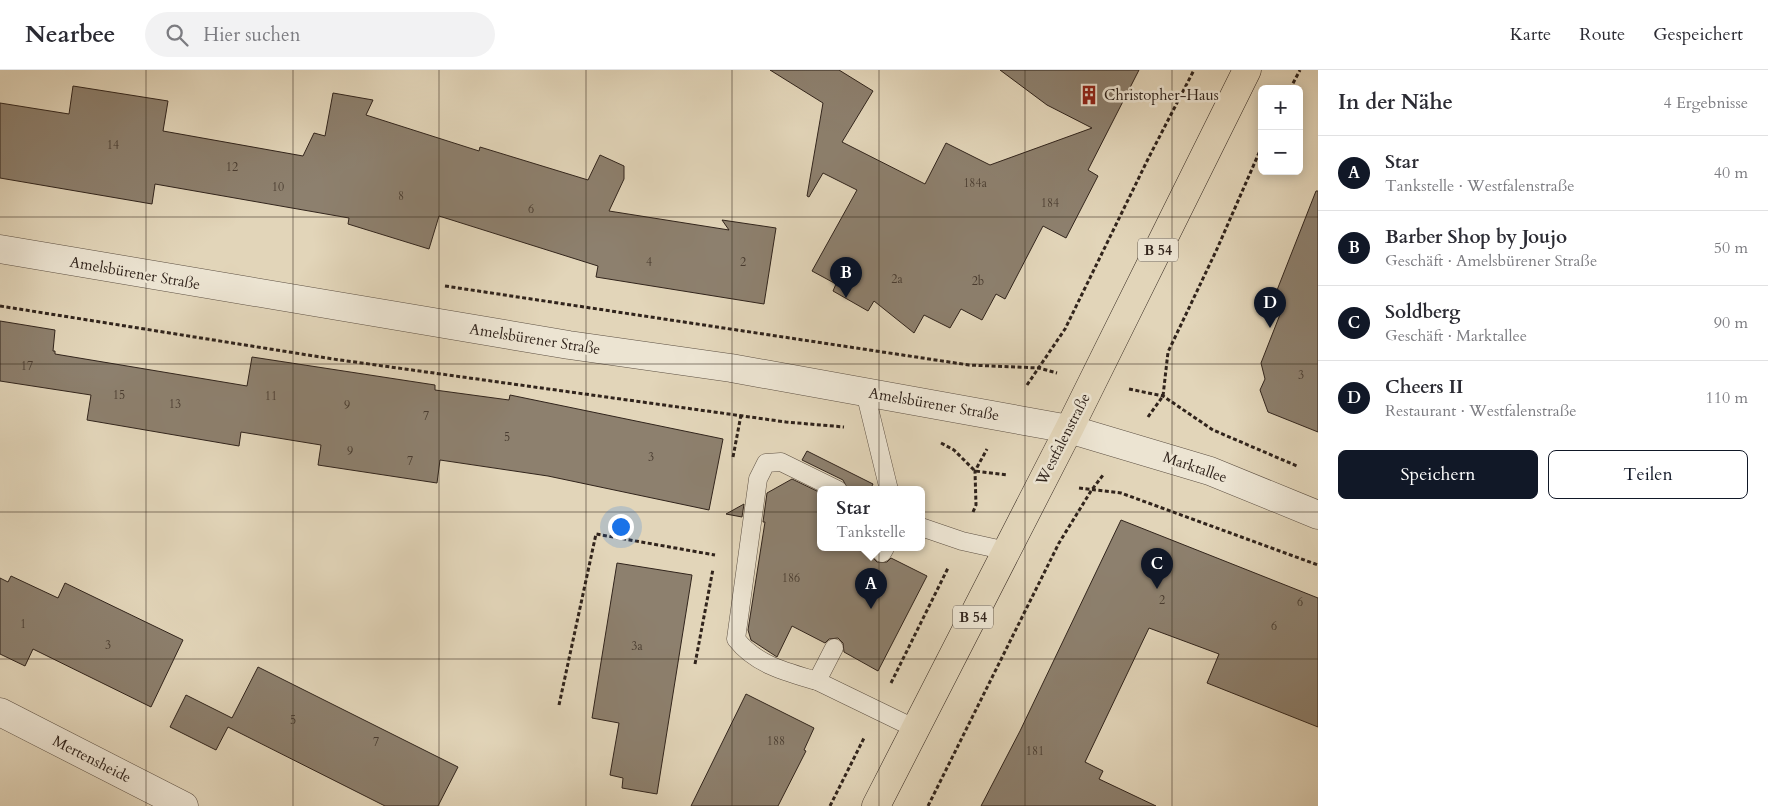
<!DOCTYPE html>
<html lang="de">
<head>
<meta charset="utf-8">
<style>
	:root { --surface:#fff; --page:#f2f2f3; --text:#2b2b33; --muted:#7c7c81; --line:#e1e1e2; --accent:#111827 }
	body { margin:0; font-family:Cardo,serif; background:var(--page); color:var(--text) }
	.controls { position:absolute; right:15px; top:15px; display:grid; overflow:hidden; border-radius:8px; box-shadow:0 2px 12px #0003 }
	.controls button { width:45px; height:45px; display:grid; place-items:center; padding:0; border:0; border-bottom:1px solid var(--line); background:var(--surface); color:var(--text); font:25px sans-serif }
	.you { position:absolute; left:620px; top:456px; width:18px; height:18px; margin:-12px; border:4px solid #fff; border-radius:50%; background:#1a73e8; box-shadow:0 0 0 8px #1a73e833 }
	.badge { display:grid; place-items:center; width:32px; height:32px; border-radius:50%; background:var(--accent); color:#fff; font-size:16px; font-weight:700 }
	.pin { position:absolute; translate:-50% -41px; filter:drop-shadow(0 1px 2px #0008) }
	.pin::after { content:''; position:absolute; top:26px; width:18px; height:15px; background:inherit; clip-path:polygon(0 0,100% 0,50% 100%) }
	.popup { position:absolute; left:817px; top:416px; width:108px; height:65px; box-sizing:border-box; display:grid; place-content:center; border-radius:8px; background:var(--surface); filter:drop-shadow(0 1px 4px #0005); font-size:16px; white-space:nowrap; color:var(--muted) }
	.popup b { font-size:19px; color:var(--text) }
	.popup::after { content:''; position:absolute; left:50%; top:100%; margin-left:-10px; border:10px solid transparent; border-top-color:var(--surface) }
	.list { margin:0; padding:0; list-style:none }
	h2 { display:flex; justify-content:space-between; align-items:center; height:65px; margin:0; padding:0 20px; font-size:21px }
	h2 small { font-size:16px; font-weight:400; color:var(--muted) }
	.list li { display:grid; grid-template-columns:32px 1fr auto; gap:15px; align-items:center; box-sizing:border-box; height:75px; padding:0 20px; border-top:1px solid var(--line) }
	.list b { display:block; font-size:19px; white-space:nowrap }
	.list p { margin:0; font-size:16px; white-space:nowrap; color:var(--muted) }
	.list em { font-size:16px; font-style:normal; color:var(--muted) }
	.actions { display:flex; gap:10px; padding:15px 20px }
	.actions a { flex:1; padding:11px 0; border:1px solid var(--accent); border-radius:8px; text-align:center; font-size:18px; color:var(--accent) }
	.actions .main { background:var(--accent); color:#fff }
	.icon { flex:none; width:28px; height:28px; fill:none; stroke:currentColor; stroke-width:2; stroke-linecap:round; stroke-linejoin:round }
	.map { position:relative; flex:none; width:1318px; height:736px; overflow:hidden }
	header { display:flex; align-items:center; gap:30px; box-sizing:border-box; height:70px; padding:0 25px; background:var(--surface); border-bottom:1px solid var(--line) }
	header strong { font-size:24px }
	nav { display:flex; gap:28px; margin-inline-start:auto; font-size:18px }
	.search { width:350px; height:45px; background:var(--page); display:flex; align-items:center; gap:12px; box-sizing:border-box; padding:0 18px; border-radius:28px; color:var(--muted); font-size:19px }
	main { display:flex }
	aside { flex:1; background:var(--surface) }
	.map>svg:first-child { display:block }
	.building { fill:#8d806e; stroke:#31241c }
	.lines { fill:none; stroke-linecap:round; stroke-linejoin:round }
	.service-casing { stroke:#5d5043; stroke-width:19 }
	.minor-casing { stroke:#5d5043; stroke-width:29 }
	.tertiary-casing { stroke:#5d5043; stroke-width:29 }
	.primary-casing { stroke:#31241c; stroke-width:29 }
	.path { stroke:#31241c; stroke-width:3; stroke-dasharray:4 2.5; stroke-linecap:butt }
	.service { stroke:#ece4d2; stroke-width:18 }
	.minor { stroke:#ece4d2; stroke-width:28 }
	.tertiary { stroke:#ece4d2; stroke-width:28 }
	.primary { stroke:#e2d5b9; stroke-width:28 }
	.grid { fill:none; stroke:#31241c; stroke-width:1; stroke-opacity:0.55 }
	.labels { text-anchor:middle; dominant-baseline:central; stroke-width:5; stroke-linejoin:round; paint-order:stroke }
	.number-label { font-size:12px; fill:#483b30 }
	.shield { fill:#ece4d2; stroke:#695e53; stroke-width:1 }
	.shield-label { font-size:14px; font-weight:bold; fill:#31241c }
	.poi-label { font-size:15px; fill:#31241c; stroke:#ece4d2; text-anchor:start }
	.street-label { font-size:15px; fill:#31241c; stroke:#ece4d2 }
</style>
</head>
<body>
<header>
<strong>Nearbee</strong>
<div class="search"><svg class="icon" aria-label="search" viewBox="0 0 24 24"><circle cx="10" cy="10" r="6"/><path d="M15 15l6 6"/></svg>Hier suchen</div>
<nav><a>Karte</a><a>Route</a><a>Gespeichert</a></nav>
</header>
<main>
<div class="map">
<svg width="1318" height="736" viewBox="0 0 1318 736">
	<rect width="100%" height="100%" fill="#e2d5b9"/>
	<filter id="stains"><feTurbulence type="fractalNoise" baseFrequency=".004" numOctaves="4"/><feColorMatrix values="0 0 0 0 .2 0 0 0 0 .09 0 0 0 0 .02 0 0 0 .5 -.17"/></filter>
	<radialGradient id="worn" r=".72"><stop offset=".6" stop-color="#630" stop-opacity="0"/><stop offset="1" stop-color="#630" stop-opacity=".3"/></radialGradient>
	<g class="building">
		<path d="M 770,0 L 839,0 L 873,21 L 842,72 L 925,114 L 946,73 L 990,95 L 1092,58 L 1047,35 L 1000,0 L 1139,0 L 1088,100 L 1098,106 L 1066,168 L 1043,156 L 1005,229 L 996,224 L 982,250 L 961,239 L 950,258 L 924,245 L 914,263 L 874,231 L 868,241 L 833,221 L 836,214 L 812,201 L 857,120 L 823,103 L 809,127 L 807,126 L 823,33 Z"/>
		<path d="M 73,16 L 168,31 L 163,61 L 303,86 L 314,63 L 325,66 L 333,23 L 373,30 L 366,45 L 479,81 L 480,77 L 588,110 L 600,85 L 624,96 L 624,109 L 609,141 L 729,160 L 722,150 L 776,158 L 764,234 L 596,207 L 598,196 L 439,146 L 429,179 L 348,154 L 349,148 L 155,114 L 152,134 L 0,108 L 0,33 L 69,44 Z"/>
		<path d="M 1316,121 L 1318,121 L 1318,362 L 1268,342 L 1260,320 L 1265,309 L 1261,293 L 1281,242 L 1270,238 Z"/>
		<path d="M 0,251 L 55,260 L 53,281 L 55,281 L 55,284 L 247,316 L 252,287 L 435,315 L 435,320 L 509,330 L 510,325 L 723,369 L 709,440 L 548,406 L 440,390 L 437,413 L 318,395 L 321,375 L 241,362 L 239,376 L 87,350 L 91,325 L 0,311 Z"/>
		<path d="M 807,381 L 873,414 L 870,420 L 848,420 L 843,410 L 802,390 Z"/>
		<path d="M 792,409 L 821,423 L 821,478 L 871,478 L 873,488 L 877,492 L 887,492 L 891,488 L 927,506 L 878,601 L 844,582 L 843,573 L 838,568 L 829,569 L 825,573 L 792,556 L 777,587 L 751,570 L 748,560 L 765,452 L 763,452 L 767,423 Z"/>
		<path d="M 744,434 L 742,447 L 726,444 Z"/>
		<path d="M 1121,450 L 1318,528 L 1318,657 L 1207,613 L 1219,584 L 1149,558 L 1085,692 L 1103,701 L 1099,709 L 1156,736 L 981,736 L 1020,661 Z"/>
		<path d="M 617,493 L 692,505 L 657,724 L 622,718 L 623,708 L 610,705 L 619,653 L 592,648 Z"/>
		<path d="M 11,506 L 58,528 L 65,513 L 183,570 L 151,637 L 33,579 L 25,596 L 0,584 L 0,508 L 8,512 Z"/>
		<path d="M 258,597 L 458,697 L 438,736 L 385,736 L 228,657 L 216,680 L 170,657 L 186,625 L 232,648 Z"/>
		<path d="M 746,624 L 814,658 L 804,680 L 806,681 L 778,736 L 691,736 Z"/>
	</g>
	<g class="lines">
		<defs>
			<g id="service">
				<path d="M 865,322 L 889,420"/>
				<path d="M 921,457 L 962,471 L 1007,481"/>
				<path d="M 882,483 L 885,478"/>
				<path d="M 834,578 L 817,611 L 916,659"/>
				<path d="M 817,611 C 787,602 756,595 736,569 L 758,409 L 766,393 L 781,392 L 838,420"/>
			</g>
			<path id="minor" d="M 0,642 L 184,736"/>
			<path id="tertiary" d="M 0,179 L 569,275 L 731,298 L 1069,359 L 1210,401 L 1318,445"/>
			<path id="primary" d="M 876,736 L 1069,359 L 1247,0"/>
		</defs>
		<use href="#service" class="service-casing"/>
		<use href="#minor" class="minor-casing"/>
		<use href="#tertiary" class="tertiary-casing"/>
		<use href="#primary" class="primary-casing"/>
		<g class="path">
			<path d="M 1290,19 L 1300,0"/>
			<path d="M 445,216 L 969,295 L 1039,298 L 1057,303"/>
			<path d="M 0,236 L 333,289 L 786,352 L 844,357"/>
			<path d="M 1027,315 L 1065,259 L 1149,87 L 1194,0"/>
			<path d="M 1129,319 L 1163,326 L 1213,360 L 1297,396"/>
			<path d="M 1148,347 L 1163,326 L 1168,282 L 1217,179 L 1262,76"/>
			<path d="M 941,373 L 954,380 L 975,401 L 1007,405"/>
			<path d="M 733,387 L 741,345"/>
			<path d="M 1079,418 L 1121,423 L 1318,495"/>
			<path d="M 973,442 L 976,435 L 975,401 L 987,379"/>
			<path d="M 695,594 L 713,499"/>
			<path d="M 891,613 L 948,498"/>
			<path d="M 559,635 L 596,464 L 715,485"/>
			<path d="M 830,736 L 864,668"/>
			<path d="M 928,736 L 1059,473 L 1091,421 L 1103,405"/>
		</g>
		<use href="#service" class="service"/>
		<use href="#minor" class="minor"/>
		<use href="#tertiary" class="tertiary"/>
		<use href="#primary" class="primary"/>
	</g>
	<path class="grid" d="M 146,0 L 146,736M 293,0 L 293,736M 439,0 L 439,736M 586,0 L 586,736M 732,0 L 732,736M 879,0 L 879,736M 1025,0 L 1025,736M 1172,0 L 1172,736M 0,147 L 1318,147M 0,294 L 1318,294M 0,442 L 1318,442M 0,589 L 1318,589"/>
	<defs>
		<symbol id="building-bare" viewBox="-9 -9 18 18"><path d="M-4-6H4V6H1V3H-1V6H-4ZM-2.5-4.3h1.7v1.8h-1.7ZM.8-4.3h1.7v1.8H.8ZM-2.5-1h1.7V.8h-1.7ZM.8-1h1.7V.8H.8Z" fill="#8f2418" stroke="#ece4d2" stroke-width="2.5" paint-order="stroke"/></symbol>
	</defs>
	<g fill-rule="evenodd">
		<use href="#building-bare" x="1075" y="11" width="28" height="28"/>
	</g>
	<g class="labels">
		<g class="number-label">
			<text x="113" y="75">14</text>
			<text x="232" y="97">12</text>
			<text x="975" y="113">184a</text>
			<text x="278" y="117">10</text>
			<text x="401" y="126">8</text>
			<text x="1050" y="133">184</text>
			<text x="531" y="139">6</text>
			<text x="649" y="192">4</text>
			<text x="743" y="192">2</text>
			<text x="897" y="209">2a</text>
			<text x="978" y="211">2b</text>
			<text x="27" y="296">17</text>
			<text x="1301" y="305">3</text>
			<text x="119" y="325">15</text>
			<text x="271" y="326">11</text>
			<text x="175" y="334">13</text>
			<text x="347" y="335">9</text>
			<text x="426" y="346">7</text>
			<text x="507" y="367">5</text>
			<text x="350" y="381">9</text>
			<text x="651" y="387">3</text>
			<text x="410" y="391">7</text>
			<text x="791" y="508">186</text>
			<text x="1162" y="530">2</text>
			<text x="1300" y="532">6</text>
			<text x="23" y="554">1</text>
			<text x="1274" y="556">6</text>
			<text x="108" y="575">3</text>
			<text x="637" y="576">3a</text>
			<text x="293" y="650">5</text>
			<text x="776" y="671">188</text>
			<text x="376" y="672">7</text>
			<text x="1035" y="681">181</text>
		</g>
		<g class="shield">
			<rect x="1138" y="168.5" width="40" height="23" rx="4"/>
			<rect x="953" y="535.5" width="40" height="23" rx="4"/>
		</g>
		<g class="shield-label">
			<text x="1158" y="180">B 54</text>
			<text x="973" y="547">B 54</text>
		</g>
		<g class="poi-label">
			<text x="1104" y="25">Christopher-Haus</text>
		</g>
		<g class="street-label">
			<text transform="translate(135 203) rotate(10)">Amelsbürener Straße</text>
			<text transform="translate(535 269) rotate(9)">Amelsbürener Straße</text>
			<text transform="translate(934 334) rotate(10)">Amelsbürener Straße</text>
			<text transform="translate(1063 369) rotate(-63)">Westfalenstraße</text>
			<text transform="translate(1195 397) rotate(19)">Marktallee</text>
			<text transform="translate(92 689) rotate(27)">Mertensheide</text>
		</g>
	</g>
	<rect width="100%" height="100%" filter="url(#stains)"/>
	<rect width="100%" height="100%" fill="url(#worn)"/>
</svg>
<div class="controls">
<button>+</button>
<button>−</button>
</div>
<div class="you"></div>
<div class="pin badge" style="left:871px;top:539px">A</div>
<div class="popup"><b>Star</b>Tankstelle</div>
<div class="pin badge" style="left:846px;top:228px">B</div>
<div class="pin badge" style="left:1157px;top:519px">C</div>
<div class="pin badge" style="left:1270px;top:258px">D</div>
</div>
<aside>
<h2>In der Nähe<small>4 Ergebnisse</small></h2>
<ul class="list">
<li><span class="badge">A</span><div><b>Star</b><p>Tankstelle · Westfalenstraße</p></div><em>40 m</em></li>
<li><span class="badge">B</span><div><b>Barber Shop by Joujo</b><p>Geschäft · Amelsbürener Straße</p></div><em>50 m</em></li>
<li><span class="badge">C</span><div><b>Soldberg</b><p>Geschäft · Marktallee</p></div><em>90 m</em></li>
<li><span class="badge">D</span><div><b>Cheers II</b><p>Restaurant · Westfalenstraße</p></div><em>110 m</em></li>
</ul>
<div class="actions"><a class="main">Speichern</a><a>Teilen</a></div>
</aside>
</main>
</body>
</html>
